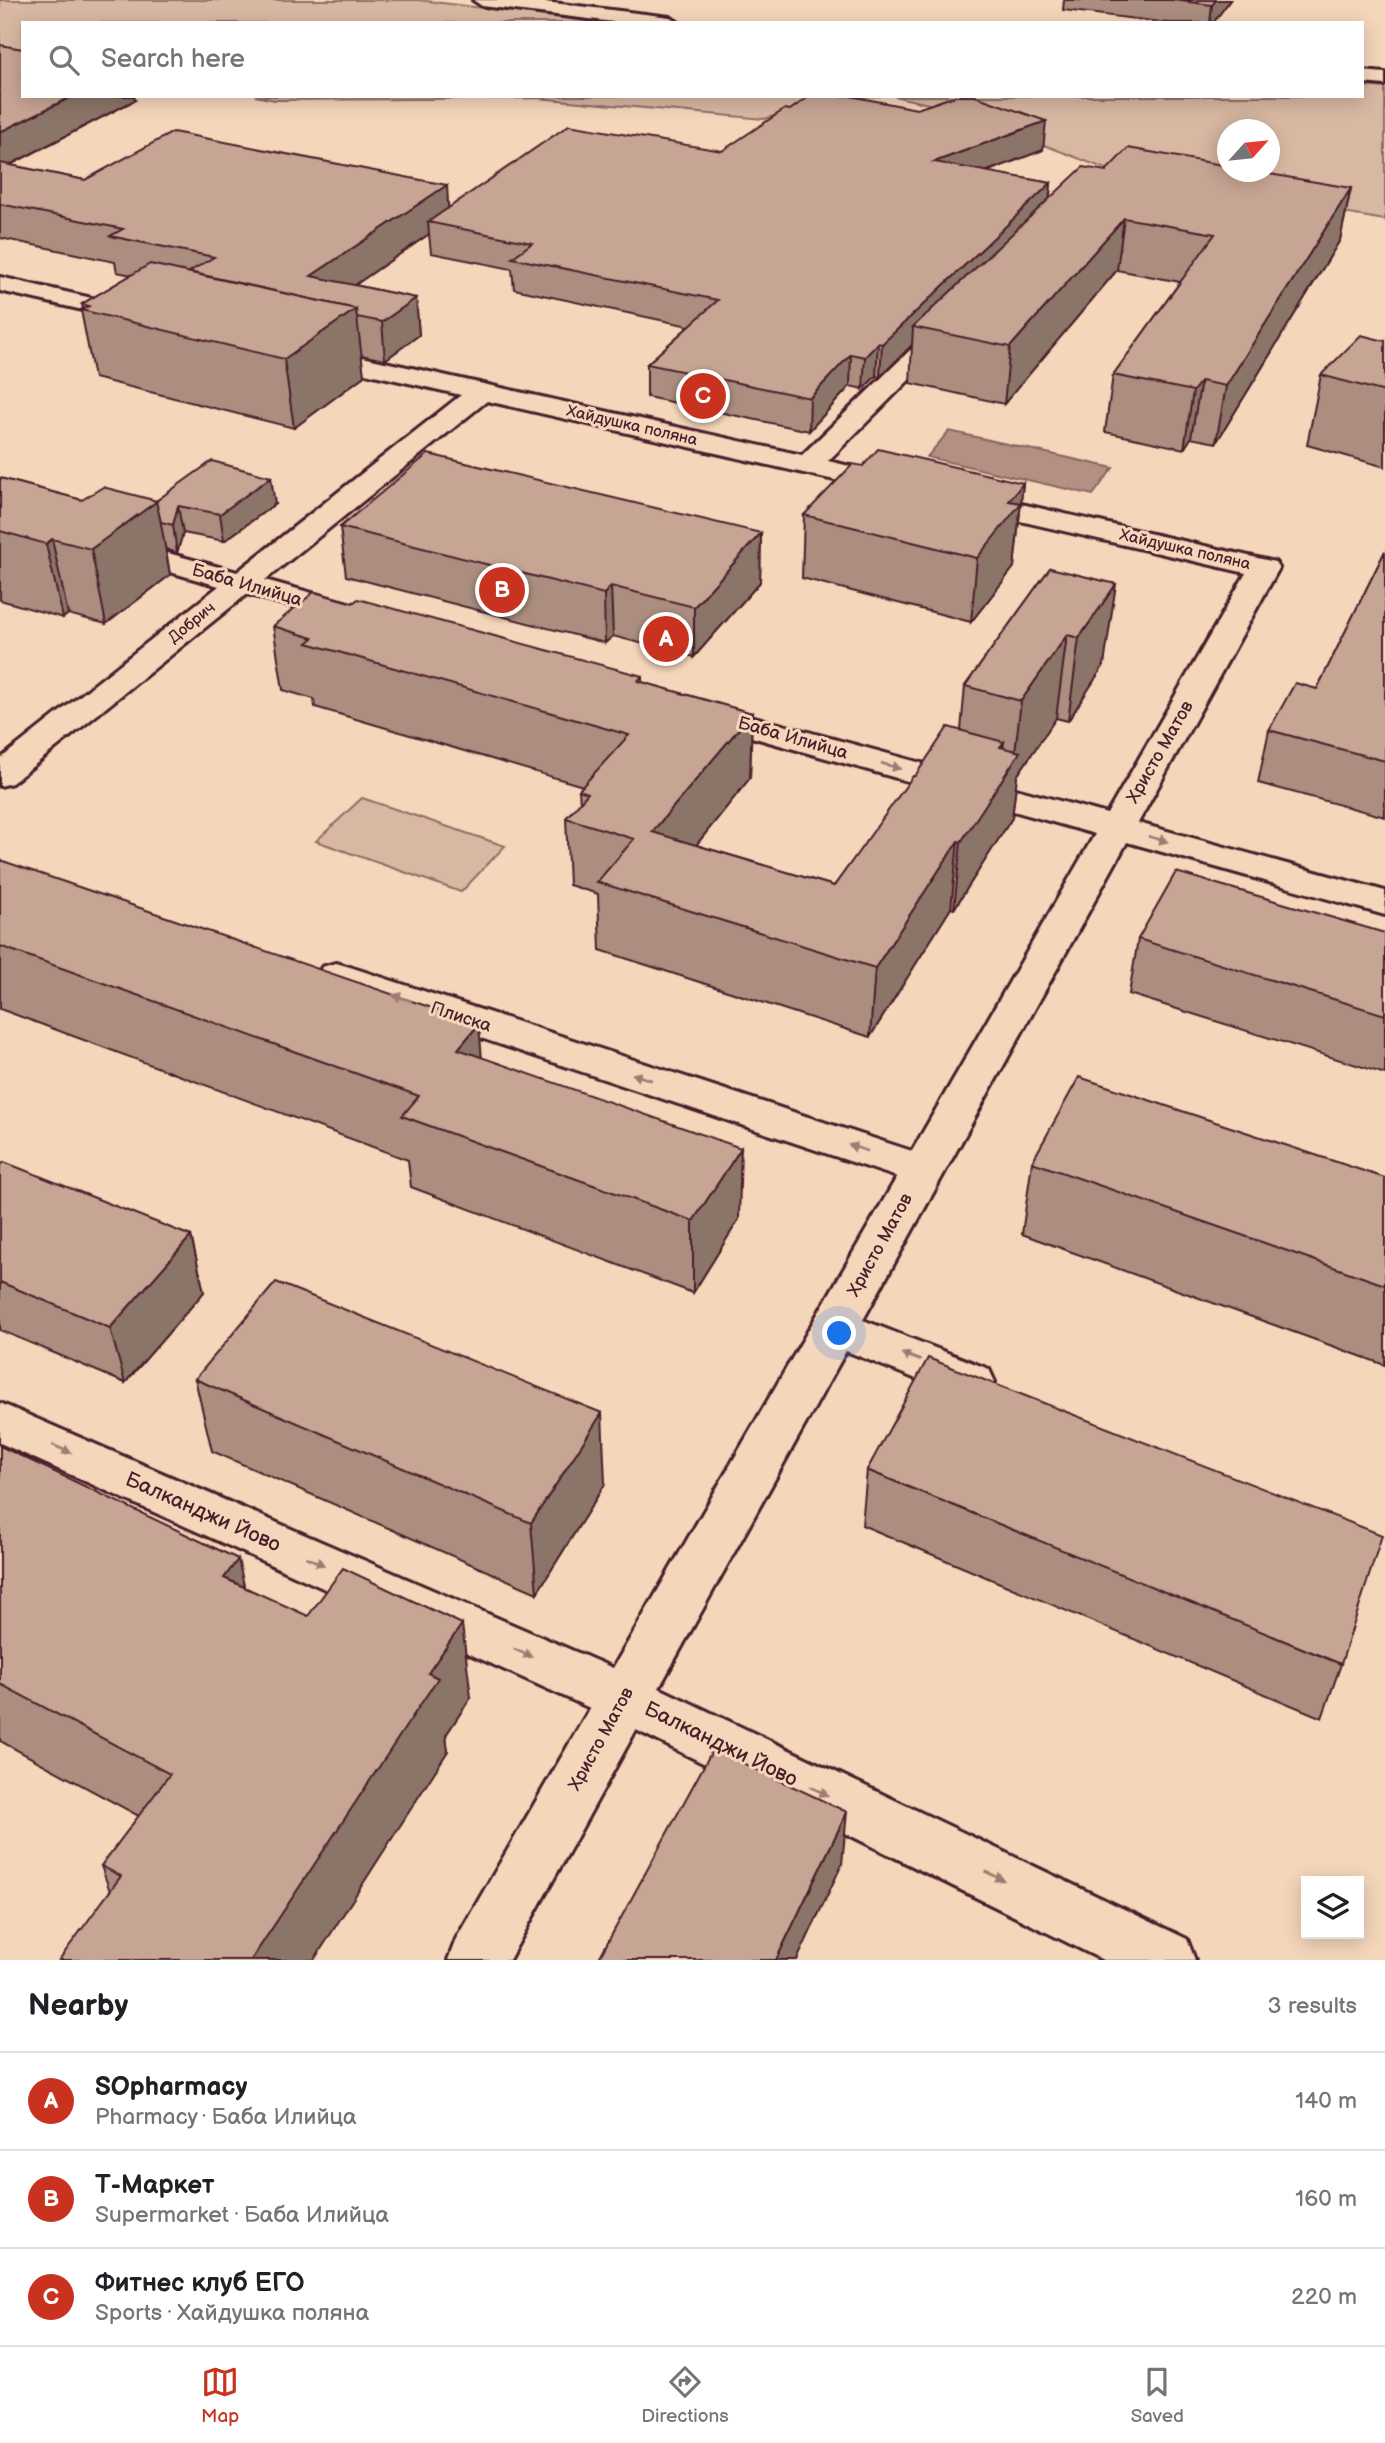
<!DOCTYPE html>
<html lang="en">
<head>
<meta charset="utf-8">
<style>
	:root { --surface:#fff; --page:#f6f6f6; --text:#202124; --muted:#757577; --line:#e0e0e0; --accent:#c8321e }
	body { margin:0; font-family:"Balsamiq Sans",sans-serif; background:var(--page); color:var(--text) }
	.controls { position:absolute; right:21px; bottom:21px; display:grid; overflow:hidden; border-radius:0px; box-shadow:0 4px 18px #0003 }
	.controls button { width:63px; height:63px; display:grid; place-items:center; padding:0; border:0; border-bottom:2px solid var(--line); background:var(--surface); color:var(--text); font:35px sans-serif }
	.compass { position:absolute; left:1217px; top:119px; width:63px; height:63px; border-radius:50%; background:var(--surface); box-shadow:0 4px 18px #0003; rotate:63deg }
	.you { position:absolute; left:840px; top:1334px; width:24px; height:24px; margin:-18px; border:5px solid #fff; border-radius:50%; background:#1a73e8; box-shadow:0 0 0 10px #1a73e833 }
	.badge { display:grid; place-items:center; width:46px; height:46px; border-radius:50%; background:var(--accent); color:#fff; font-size:23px; font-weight:700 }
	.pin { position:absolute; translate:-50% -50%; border:4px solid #fff; box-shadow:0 2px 7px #0006 }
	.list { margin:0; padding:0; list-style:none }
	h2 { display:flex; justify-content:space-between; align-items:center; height:91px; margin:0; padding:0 28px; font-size:30px }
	h2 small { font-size:23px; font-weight:400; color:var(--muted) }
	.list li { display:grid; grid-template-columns:46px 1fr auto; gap:21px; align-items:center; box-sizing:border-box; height:98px; padding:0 28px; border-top:2px solid var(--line) }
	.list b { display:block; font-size:26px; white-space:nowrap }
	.list p { margin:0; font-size:23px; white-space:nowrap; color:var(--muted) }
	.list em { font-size:23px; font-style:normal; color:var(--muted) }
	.icon { flex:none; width:38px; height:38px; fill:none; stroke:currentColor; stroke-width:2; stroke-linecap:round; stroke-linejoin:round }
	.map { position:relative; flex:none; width:1385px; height:1960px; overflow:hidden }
	.search { position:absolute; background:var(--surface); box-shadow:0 4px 18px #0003; left:21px; right:21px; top:21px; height:77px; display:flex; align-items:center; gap:18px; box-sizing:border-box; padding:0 24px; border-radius:0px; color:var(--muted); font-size:26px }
	.sheet { height:385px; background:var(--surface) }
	nav { display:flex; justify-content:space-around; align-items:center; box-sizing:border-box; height:98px; border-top:2px solid var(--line); background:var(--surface); font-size:19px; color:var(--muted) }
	nav a { display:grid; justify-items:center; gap:4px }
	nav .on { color:var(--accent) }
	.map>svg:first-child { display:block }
	.green { fill:#d8b8a2; stroke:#916c66; stroke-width:2; fill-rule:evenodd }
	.water { fill:#b39083; stroke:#896360; stroke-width:2 }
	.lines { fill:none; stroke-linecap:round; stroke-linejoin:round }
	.minor-casing { stroke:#4a1f2b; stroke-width:6 }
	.minor { fill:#f4d6ba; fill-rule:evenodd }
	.wall { fill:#ab8e7f; stroke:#4a1f2b; stroke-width:2 }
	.shaded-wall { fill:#8b7468; stroke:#4a1f2b; stroke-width:2 }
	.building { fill:#c7a594; stroke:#4a1f2b; stroke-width:2 }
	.oneway { fill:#9f7a72 }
	.labels { text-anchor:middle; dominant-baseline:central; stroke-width:6; stroke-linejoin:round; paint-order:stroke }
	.far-street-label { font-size:16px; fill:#4a1f2b; stroke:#f4d6ba }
	.street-label { font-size:18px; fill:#4a1f2b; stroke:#f4d6ba }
	.near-street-label { font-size:21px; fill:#4a1f2b; stroke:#f4d6ba }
</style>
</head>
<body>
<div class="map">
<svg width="1385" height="1960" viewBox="0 0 1385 1960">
	<rect width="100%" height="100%" fill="#f4d6ba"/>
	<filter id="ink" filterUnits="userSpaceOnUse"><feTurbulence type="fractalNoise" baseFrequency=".0143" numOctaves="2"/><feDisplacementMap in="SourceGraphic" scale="14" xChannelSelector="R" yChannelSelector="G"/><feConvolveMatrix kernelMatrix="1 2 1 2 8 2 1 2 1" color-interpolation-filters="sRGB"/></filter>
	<g filter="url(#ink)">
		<g class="green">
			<path d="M 0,0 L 418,0 L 601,23 L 23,23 L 23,60 L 0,47 Z"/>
			<path d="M 1362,86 L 1385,88 L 1385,220 L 1124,176 L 954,110 L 894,96 L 1362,96 ZM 1228,130 L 1270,130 L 1270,172 L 1228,172 Z"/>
			<path d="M 255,96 L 881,96 L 834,98 L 764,119 L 537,98 L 275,100 Z"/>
			<path d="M 362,798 L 505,846 L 461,892 L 316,841 Z"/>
		</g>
		<path class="water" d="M 949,431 L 1113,468 L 1093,495 L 927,457 Z"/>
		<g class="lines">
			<defs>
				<g id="minor">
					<path d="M 473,0 L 528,0 L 670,17 L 679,23 L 622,23 L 482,6 Z"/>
					<path d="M 1362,71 L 1385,73 L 1385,85 L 1362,83 Z"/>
					<path d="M 0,277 L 144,310 L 147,315 L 144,320 L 135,322 L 0,291 Z"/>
					<path d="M 947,320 L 956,323 L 960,328 L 956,333 L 828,461 L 906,479 L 910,485 L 906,491 L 896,494 L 487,401 L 265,580 L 366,608 L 371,615 L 366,622 L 355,624 L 247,594 L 12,783 L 0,786 L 0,759 L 219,586 L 107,554 L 102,548 L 107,542 L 117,539 L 237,572 L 461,395 L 304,359 L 300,354 L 304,349 L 313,346 L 802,455 L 938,323 Z"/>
					<path d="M 969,492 L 1275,562 L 1279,568 L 1138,823 L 1385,891 L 1385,915 L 1127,842 L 863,1320 L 989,1369 L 995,1382 L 989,1395 L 972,1401 L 846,1351 L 659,1688 L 1187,1939 L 1195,1960 L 1103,1960 L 636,1730 L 509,1960 L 448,1960 L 456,1939 L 590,1708 L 0,1443 L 0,1403 L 613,1668 L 897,1177 L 322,985 L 317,976 L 322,967 L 336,963 L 350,967 L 912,1151 L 1095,834 L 691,720 L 686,713 L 691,706 L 703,703 L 1107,814 L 1246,573 L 959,507 L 955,501 L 959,495 Z"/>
				</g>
			</defs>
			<use href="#minor" class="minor-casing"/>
			<use href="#minor" class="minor"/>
		</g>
		<g class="wall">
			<path d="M 1064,0 L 1230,0 L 1213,23 L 1168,23 L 1063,10 Z"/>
			<path d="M 0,45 L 135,100 L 10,165 L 85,180 L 448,208 L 722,151 L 1043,150 L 986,172 L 1051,183 L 1050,198 L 1106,171 L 1351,188 L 1340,240 L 1216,443 L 1191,438 L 1184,449 L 1105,432 L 1113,375 L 1180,282 L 1117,270 L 1004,404 L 910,383 L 912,345 L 880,377 L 876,376 L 863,389 L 850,386 L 809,431 L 647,397 L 647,364 L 689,326 L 514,289 L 512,269 L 431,253 L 429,234 L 355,285 L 416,298 L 419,335 L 385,360 L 361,355 L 364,376 L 294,428 L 94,378 L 81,310 L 83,309 L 82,304 L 131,275 L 117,272 L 115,262 L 0,238 Z"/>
			<path d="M 1385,341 L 1385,467 L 1307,445 L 1321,375 Z"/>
			<path d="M 863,466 L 1023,483 L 1014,567 L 971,622 L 802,578 L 804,515 Z"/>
			<path d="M 0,478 L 82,500 L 275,504 L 224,541 L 183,533 L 177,553 L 166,549 L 170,575 L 106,624 L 68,614 L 63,618 L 0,600 Z"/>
			<path d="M 340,527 L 761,533 L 760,582 L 694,657 L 613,636 L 605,643 L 346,576 Z"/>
			<path d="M 1385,551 L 1385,817 L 1258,783 L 1269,730 L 1317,689 Z"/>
			<path d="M 1050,568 L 1104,665 L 1068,721 L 1056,718 L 1017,776 L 1012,818 L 954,909 L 951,908 L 870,1037 L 600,950 L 598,894 L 569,885 L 566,818 L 580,803 L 579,790 L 583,786 L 315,707 L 314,699 L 283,690 L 273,626 L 353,603 L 642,676 L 642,682 L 752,713 L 750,778 L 696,845 L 834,886 L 915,776 L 961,730 L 965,686 Z"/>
			<path d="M 0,860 L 482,1058 L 739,1219 L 693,1293 L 411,1187 L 408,1160 L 0,1009 Z"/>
			<path d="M 1385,933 L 1385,1074 L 1129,994 L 1138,939 Z"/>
			<path d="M 1032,1162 L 1385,1178 L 1385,1365 L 1022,1234 Z"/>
			<path d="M 0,1166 L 191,1236 L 204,1292 L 125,1383 L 0,1330 Z"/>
			<path d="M 195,1379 L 605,1484 L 537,1593 L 212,1451 Z"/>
			<path d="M 0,1446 L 244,1587 L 471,1697 L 446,1735 L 448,1751 L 110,1891 L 101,1866 L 139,1816 L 0,1741 Z"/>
			<path d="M 867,1470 L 1341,1664 L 1322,1718 L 862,1525 Z"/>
		</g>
		<g class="shaded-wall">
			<path d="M 1216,0 L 1230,0 L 1213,23 L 1210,23 L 1212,5 Z"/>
			<path d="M 73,96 L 134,96 L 135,100 L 0,170 L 0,132 Z"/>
			<path d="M 1046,121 L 1043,150 L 932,192 L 934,162 Z"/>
			<path d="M 1051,183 L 1048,213 L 913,327 L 912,345 L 880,377 L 882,344 Z"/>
			<path d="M 447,185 L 449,220 L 428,222 L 429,234 L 320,309 L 311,276 Z"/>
			<path d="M 1351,188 L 1340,240 L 1216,443 L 1226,386 Z"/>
			<path d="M 1124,218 L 1117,270 L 1004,404 L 1010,347 Z"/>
			<path d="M 416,298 L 419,335 L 385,360 L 382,322 Z"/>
			<path d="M 356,309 L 364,376 L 294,428 L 284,359 Z"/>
			<path d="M 878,343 L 876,376 L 863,389 L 865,357 Z"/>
			<path d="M 851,354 L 850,386 L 809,431 L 810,398 Z"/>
			<path d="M 1201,381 L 1191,438 L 1184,449 L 1193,391 Z"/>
			<path d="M 271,477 L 275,504 L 224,541 L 220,514 Z"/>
			<path d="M 1023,483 L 1014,567 L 971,622 L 977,558 L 1009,501 Z"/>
			<path d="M 157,501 L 170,575 L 106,624 L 91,549 Z"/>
			<path d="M 178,506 L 183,533 L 177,553 L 173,525 Z"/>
			<path d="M 761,533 L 760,582 L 694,657 L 694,607 Z"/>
			<path d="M 52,539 L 68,614 L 63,618 L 46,544 Z"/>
			<path d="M 1116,584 L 1104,665 L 1068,721 L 1079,638 Z"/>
			<path d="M 611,586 L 613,636 L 605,643 L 604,594 Z"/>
			<path d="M 1067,635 L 1056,718 L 1017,776 L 1012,818 L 954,909 L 961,842 L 1000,747 L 1004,742 L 999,784 L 1014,761 L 1021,701 Z"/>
			<path d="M 752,713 L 750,778 L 653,899 L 652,832 Z"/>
			<path d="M 958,841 L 951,908 L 870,1037 L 875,968 Z"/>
			<path d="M 479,1024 L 485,1095 L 458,1049 Z"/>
			<path d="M 741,1148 L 739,1219 L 693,1293 L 693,1221 Z"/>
			<path d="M 191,1236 L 204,1292 L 125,1383 L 110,1328 Z"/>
			<path d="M 602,1413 L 605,1484 L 537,1593 L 531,1523 Z"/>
			<path d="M 238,1559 L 255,1633 L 224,1578 Z"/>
			<path d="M 462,1624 L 471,1697 L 446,1735 L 448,1751 L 314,1960 L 251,1960 L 428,1673 Z"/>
			<path d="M 847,1812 L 842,1864 L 797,1960 L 776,1960 Z"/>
		</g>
		<g class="building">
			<path d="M 1173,0 L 1216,0 L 1212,5 Z"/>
			<path d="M 0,45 L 23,49 L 23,96 L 73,96 L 0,132 Z"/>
			<path d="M 810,96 L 850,96 L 917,109 L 955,96 L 975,96 L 1046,121 L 934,162 L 1051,183 L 882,344 L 878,343 L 865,357 L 851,354 L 810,398 L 647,364 L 718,300 L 512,258 L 532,243 L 428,222 L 569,125 L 722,151 L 785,109 L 790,110 Z"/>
			<path d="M 173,132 L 447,185 L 311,276 L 416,298 L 382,322 L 357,317 L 356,309 L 189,272 L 214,257 L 110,236 L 123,229 L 0,204 L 0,163 L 85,180 Z"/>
			<path d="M 1128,148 L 1228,166 L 1228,172 L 1257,172 L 1351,188 L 1226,386 L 1201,381 L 1193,391 L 1113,375 L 1215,234 L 1124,218 L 1010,347 L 913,327 L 1083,167 L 1106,171 Z"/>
			<path d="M 150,264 L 356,309 L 284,359 L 81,310 L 89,306 L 82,304 Z"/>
			<path d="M 1361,335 L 1385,341 L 1385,392 L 1321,375 Z"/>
			<path d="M 878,449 L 1023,483 L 1009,501 L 1021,503 L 977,558 L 804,515 L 853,464 L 863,466 Z"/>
			<path d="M 428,454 L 761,533 L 694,607 L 611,586 L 604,594 L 340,527 Z"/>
			<path d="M 212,461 L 271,477 L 220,514 L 178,506 L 173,525 L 161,522 L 156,501 Z"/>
			<path d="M 0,478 L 82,500 L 103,487 L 157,501 L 91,549 L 52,539 L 46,544 L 0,531 Z"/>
			<path d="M 1385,551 L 1385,761 L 1269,730 L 1295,683 L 1317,689 Z"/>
			<path d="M 1050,568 L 1116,584 L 1079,638 L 1067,635 L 1021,701 L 965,686 Z"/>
			<path d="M 314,592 L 353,603 L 358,599 L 642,676 L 638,681 L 752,713 L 652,832 L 834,886 L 913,776 L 915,776 L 948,727 L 1004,742 L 1000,747 L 1020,752 L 961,842 L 958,841 L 875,968 L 597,882 L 634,839 L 566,818 L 588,793 L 579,790 L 629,735 L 307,643 L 313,638 L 273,626 Z"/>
			<path d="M 0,860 L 479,1024 L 458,1049 L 741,1148 L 693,1221 L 402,1116 L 419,1096 L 0,946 Z"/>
			<path d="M 1176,872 L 1385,933 L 1385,1015 L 1138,939 Z"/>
			<path d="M 1079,1077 L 1385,1178 L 1385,1285 L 1032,1162 Z"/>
			<path d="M 4,1162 L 191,1236 L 110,1328 L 0,1282 L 0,1166 Z"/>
			<path d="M 276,1282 L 602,1413 L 531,1523 L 195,1379 Z"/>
			<path d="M 928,1358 L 1382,1535 L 1341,1664 L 867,1470 Z"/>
			<path d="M 0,1446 L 238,1559 L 224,1578 L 308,1616 L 343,1568 L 462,1624 L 428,1673 L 438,1678 L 251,1960 L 59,1960 L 121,1876 L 101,1866 L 170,1774 L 0,1684 Z"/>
			<path d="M 713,1749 L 847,1812 L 776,1960 L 598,1960 Z"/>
		</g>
		<defs><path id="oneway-solid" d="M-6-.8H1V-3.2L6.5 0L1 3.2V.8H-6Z" transform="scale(1.75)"/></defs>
		<g class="oneway">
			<use href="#oneway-solid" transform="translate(891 766) rotate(16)"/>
			<use href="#oneway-solid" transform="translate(1158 839) rotate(16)"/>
			<use href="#oneway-solid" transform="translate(402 998) rotate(-162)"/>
			<use href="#oneway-solid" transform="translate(642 1077) rotate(-162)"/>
			<use href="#oneway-solid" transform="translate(858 1148) rotate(-162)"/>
			<use href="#oneway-solid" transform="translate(911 1357) rotate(-159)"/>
			<use href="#oneway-solid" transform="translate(62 1449) rotate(24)"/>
			<use href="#oneway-solid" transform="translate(315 1561) rotate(24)"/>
			<use href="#oneway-solid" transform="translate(523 1653) rotate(24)"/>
			<use href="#oneway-solid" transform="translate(819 1791) rotate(26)"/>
			<use href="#oneway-solid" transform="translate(995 1876) rotate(26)"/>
		</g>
	</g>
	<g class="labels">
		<g class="far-street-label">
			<text transform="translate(632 426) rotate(13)">Хайдушка поляна</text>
			<text transform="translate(1185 550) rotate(13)">Хайдушка поляна</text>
			<text transform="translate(192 623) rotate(-39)">Добрич</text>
		</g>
		<g class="street-label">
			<text transform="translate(247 585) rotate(16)">Баба Илийца</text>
			<text transform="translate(793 738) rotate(16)">Баба Илийца</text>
			<text transform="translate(1160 752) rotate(-60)">Христо Матов</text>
			<text transform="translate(461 1017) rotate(18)">Плиска</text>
			<text transform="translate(880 1245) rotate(-61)">Христо Матов</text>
			<text transform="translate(601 1739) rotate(-61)">Христо Матов</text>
		</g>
		<g class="near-street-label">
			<text transform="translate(203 1512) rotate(24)">Балканджи Йово</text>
			<text transform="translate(721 1744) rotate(26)">Балканджи Йово</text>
		</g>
	</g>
</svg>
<div class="controls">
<button><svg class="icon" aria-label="layers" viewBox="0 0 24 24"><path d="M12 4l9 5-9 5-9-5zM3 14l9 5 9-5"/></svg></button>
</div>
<svg class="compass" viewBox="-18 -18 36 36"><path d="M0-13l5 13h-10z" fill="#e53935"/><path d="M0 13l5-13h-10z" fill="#757577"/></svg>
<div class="you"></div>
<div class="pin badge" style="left:666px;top:639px">A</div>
<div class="pin badge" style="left:502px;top:590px">B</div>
<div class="pin badge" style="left:703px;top:396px">C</div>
<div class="search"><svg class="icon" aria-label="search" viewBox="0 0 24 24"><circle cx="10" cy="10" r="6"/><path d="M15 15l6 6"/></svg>Search here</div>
</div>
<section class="sheet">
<h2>Nearby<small>3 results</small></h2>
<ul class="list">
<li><span class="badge">A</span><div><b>SOpharmacy</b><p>Pharmacy · Баба Илийца</p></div><em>140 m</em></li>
<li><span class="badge">B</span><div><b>Т-Маркет</b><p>Supermarket · Баба Илийца</p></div><em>160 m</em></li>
<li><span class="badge">C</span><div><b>Фитнес клуб ЕГО</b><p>Sports · Хайдушка поляна</p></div><em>220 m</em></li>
</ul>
</section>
<nav>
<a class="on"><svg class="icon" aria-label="map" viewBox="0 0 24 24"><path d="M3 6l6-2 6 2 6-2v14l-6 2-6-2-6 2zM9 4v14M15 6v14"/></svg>Map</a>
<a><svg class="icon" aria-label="directions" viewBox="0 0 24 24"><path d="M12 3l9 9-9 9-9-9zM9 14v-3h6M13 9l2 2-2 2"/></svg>Directions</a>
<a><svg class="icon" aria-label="saved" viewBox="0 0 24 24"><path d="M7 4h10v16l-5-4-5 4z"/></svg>Saved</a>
</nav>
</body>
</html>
